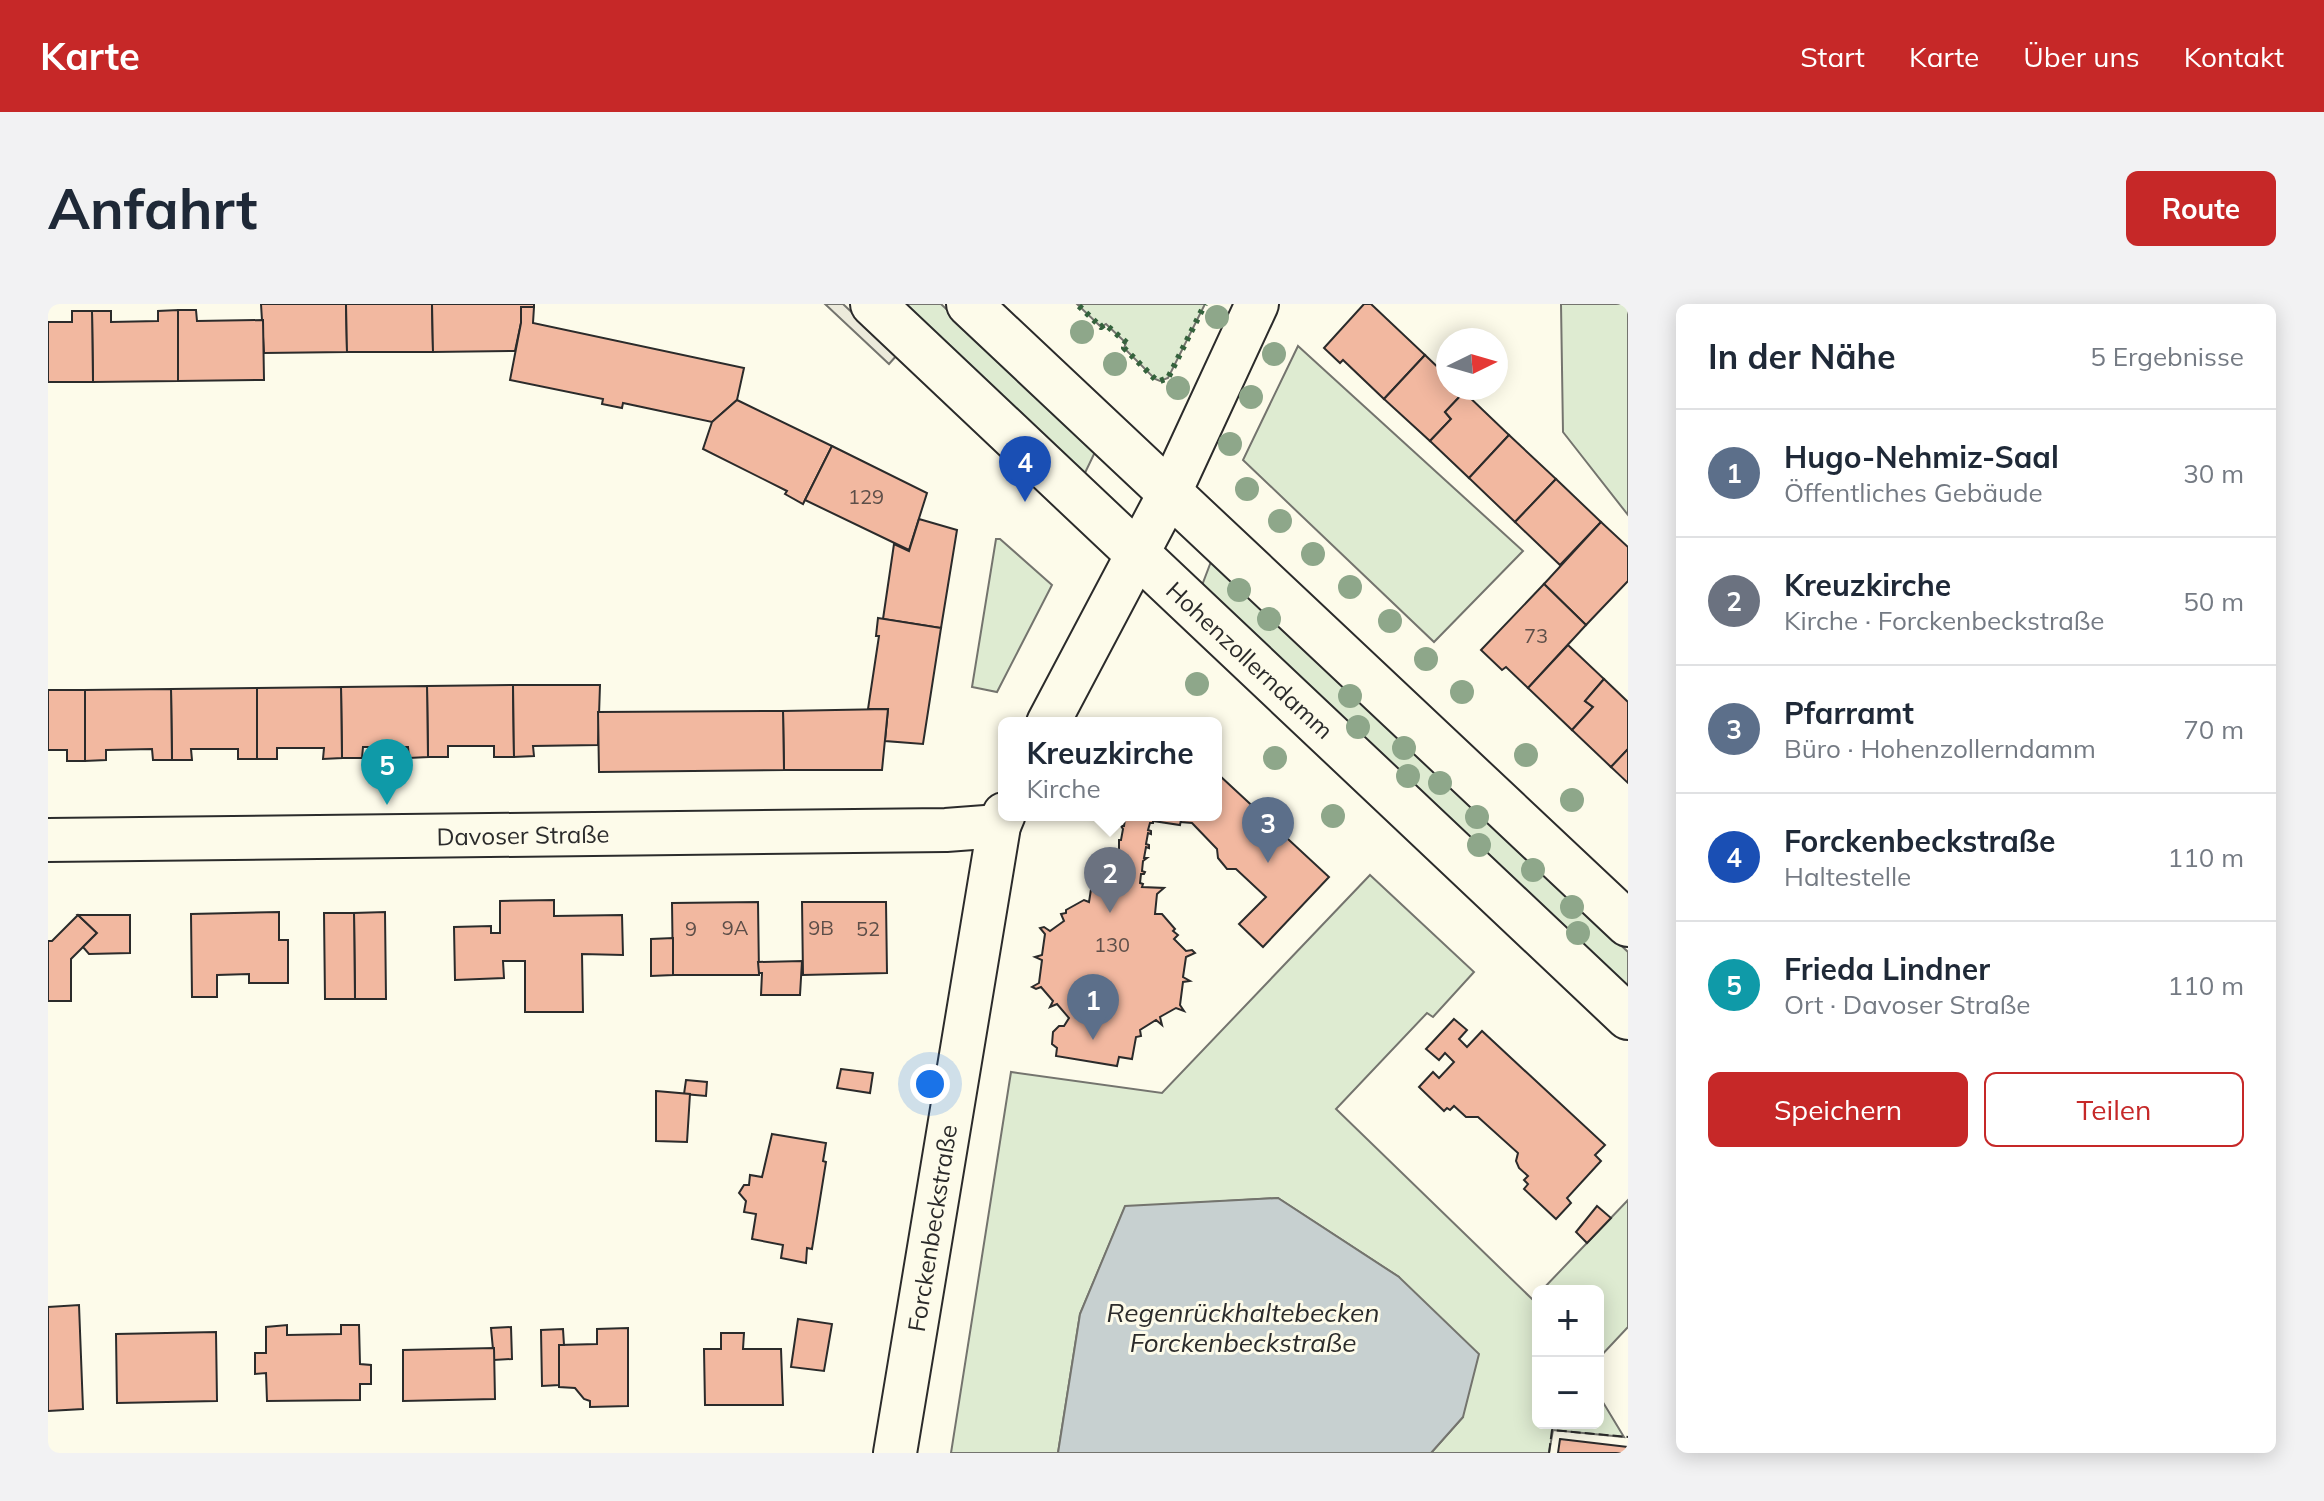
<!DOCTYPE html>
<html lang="de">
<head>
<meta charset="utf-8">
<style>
	:root { --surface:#fff; --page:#f2f2f3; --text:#1f2937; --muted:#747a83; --line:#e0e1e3; --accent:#c62828 }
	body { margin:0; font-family:Mulish,sans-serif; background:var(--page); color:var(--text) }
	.controls { position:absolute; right:24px; bottom:24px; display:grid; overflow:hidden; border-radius:12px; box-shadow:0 4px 20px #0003 }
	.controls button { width:72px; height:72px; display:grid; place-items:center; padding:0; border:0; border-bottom:2px solid var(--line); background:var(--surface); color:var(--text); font:40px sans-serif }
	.compass { position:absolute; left:1388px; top:24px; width:72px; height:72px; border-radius:50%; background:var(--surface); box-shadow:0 4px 20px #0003; rotate:85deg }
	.you { position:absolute; left:882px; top:780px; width:28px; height:28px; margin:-20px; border:6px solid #fff; border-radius:50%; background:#1a73e8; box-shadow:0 0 0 12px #1a73e833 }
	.badge { display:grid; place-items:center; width:52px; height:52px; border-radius:50%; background:var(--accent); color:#fff; font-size:26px; font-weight:700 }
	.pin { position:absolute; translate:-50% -66px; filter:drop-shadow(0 2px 4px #0008) }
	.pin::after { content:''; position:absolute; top:42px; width:28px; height:24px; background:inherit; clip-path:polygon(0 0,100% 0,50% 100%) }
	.popup { position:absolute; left:950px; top:413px; width:224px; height:104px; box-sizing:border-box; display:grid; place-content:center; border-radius:12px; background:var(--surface); filter:drop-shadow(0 2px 6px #0005); font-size:26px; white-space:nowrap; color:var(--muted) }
	.popup b { font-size:30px; color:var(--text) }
	.popup::after { content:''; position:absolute; left:50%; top:100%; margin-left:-16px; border:16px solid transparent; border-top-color:var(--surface) }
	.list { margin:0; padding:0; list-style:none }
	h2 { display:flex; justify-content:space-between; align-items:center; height:104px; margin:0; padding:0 32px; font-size:34px }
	h2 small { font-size:26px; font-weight:400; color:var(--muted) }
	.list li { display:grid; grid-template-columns:52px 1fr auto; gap:24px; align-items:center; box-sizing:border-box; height:128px; padding:0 32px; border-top:2px solid var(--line) }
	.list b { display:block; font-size:30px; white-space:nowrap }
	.list p { margin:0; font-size:26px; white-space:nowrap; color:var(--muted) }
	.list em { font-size:26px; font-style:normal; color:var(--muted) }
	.actions { display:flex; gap:16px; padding:24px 32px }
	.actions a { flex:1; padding:18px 0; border:2px solid var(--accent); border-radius:12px; text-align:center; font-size:28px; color:var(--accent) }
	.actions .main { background:var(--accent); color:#fff }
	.map { position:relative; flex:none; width:1580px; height:1149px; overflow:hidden; border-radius:12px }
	header { display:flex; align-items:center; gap:48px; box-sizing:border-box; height:112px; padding:0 40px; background:var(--accent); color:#fff }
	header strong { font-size:38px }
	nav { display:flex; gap:44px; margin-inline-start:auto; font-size:28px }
	.intro { display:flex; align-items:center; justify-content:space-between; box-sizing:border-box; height:192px; padding:0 48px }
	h1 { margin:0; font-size:56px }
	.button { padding:20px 36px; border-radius:12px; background:var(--accent); color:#fff; font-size:28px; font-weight:700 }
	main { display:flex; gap:48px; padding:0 48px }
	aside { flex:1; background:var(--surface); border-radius:12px; box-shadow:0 4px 20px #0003 }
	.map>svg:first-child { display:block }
	.green { fill:#deebd1; stroke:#74746e; stroke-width:2 }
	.parking { fill:#eceadb; stroke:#74746e; stroke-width:2 }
	.water { fill:#c7d0d0; stroke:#74746e; stroke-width:2 }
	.building { fill:#f2b8a0; stroke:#2b2b2b; stroke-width:2 }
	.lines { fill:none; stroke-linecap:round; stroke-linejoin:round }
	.minor-casing { stroke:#2b2b2b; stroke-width:46 }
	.major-casing { stroke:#2b2b2b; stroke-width:48 }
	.minor { stroke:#fdfbea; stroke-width:42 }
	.major { stroke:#fdfbea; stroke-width:44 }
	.hedge { stroke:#34623c; stroke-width:6; stroke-dasharray:4 6; stroke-linecap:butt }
	.fence { stroke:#2b2b2b; stroke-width:2; stroke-dasharray:10 4; stroke-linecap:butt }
	.tree { fill:#8ea78a }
	.labels { text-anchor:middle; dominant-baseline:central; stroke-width:6; stroke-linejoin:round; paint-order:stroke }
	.number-label { font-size:20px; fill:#5d4e48 }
	.street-label { font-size:24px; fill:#2b2b2b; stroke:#fdfbea }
	.water-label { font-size:26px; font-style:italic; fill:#2b2b2b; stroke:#fdfbea }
</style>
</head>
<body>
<header>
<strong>Karte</strong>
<nav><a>Start</a><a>Karte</a><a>Über uns</a><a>Kontakt</a></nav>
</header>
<div class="intro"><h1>Anfahrt</h1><a class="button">Route</a></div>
<main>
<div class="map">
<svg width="1580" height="1149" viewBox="0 0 1580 1149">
	<rect width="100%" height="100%" fill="#fdfbea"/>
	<g class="green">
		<path d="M 852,0 L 893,0 L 1048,146 L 1035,173 Z"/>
		<path d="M 1029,0 L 1157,0 L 1120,74 L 1112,77 L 1107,75 L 1076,44 L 1078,39 L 1058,20 L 1053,23 Z"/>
		<path d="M 1513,0 L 1580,0 L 1580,211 L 1515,128 Z"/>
		<path d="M 1250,42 L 1475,247 L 1386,338 L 1195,156 Z"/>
		<path d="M 948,235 L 952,235 L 1004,281 L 949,388 L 924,383 Z"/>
		<path d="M 1164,255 L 1580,648 L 1580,689 L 1153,284 Z"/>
		<path d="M 1322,571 L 1426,668 L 1385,713 L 1379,709 L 1288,805 L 1484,995 L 1490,990 L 1490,1119 L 1550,1119 L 1550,1090 L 1576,1133 L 1505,1126 L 1501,1149 L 1383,1149 L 1415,1113 L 1351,973 L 1230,894 L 1077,903 L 1032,1010 L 1010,1149 L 903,1149 L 963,768 L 1114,789 Z"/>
		<path d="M 1580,896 L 1580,1023 L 1550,1055 L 1550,987 L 1493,987 Z"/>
	</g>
	<path class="parking" d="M 777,0 L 795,0 L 849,51 L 841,60 Z"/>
	<path class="water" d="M 1230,894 L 1351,973 L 1431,1050 L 1415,1113 L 1383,1149 L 1010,1149 L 1032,1010 L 1077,902 Z"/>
	<g class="building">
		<path d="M 213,0 L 298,0 L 299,48 L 216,49 Z"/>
		<path d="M 298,0 L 384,0 L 385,48 L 299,48 Z"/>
		<path d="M 384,0 L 486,0 L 486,3 L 473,3 L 473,19 L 467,47 L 385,48 Z"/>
		<path d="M 1316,0 L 1323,0 L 1377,51 L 1336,95 L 1295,56 L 1292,59 L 1276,44 Z"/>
		<path d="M 473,3 L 486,3 L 485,19 L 696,64 L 689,96 L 664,118 L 575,99 L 574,104 L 554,100 L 555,95 L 462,76 L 473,19 Z"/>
		<path d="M 130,6 L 130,77 L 45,78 L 44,7 L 63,7 L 63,18 L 110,17 L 110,7 Z"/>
		<path d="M 130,6 L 148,6 L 149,17 L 215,16 L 216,76 L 130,77 Z"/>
		<path d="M 24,7 L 44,7 L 45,78 L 0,78 L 0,18 L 24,18 Z"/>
		<path d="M 1377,51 L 1400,73 L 1400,84 L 1411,84 L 1416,88 L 1397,108 L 1403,115 L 1382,137 L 1336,95 Z"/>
		<path d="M 1416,88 L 1461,131 L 1421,174 L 1382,137 L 1403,115 L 1397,108 Z"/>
		<path d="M 689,96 L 784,142 L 755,200 L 737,190 L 739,187 L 655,145 L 664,118 Z"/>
		<path d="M 1461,131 L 1508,175 L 1467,218 L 1421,174 Z"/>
		<path d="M 784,142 L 879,189 L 861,246 L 757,196 Z"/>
		<path d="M 1508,175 L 1553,218 L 1512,261 L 1467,218 Z"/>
		<path d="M 871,215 L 909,226 L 893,324 L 835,315 L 846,240 L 861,247 Z"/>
		<path d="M 1553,218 L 1580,243 L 1580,277 L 1538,321 L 1496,280 Z"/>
		<path d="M 1496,280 L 1538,321 L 1480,384 L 1458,363 L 1454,366 L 1433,346 Z"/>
		<path d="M 830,314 L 893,324 L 875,440 L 837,437 L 840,405 L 820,405 L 831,332 L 828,332 Z"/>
		<path d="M 1520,341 L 1556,375 L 1537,397 L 1545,403 L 1524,426 L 1480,384 Z"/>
		<path d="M 1556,375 L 1580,398 L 1580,445 L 1563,463 L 1524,426 L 1545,403 L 1537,397 Z"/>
		<path d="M 465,381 L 466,453 L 446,453 L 446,442 L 400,442 L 400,453 L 380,453 L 379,382 Z"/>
		<path d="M 465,381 L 552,381 L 550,441 L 485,442 L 486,452 L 466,453 Z"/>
		<path d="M 379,382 L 380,453 L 361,454 L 360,443 L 315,443 L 314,454 L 294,454 L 293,383 Z"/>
		<path d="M 293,383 L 294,454 L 275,455 L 276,444 L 229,444 L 229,455 L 209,455 L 209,384 Z"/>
		<path d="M 209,384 L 209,455 L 190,455 L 190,445 L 143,445 L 144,456 L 124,456 L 123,385 Z"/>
		<path d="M 123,385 L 124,456 L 105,456 L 104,445 L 58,446 L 58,456 L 37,457 L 37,386 Z"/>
		<path d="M 0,386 L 37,386 L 37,457 L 19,457 L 19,446 L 0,446 Z"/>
		<path d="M 840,405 L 834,466 L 736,466 L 735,407 Z"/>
		<path d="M 735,407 L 736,466 L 551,468 L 550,408 Z"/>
		<path d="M 1580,445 L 1580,479 L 1563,463 Z"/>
		<path d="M 1171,471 L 1281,573 L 1215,643 L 1191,620 L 1218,593 L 1188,565 L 1179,565 L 1170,554 L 1169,545 L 1144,519 L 1133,518 L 1134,511 L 1168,511 L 1168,474 Z"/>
		<path d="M 1070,511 L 1134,511 L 1132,521 L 1105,517 L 1105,519 L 1102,519 L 1100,526 L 1103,527 L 1103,530 L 1100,529 L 1098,540 L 1101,541 L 1101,544 L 1098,543 L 1096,554 L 1099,554 L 1095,557 L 1094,567 L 1097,568 L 1096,570 L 1093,570 L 1092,579 L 1095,580 L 1094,583 L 1116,584 L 1109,590 L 1107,610 L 1114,610 L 1127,625 L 1125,627 L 1130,631 L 1126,635 L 1138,647 L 1144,646 L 1147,649 L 1138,653 L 1135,673 L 1142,677 L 1135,678 L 1132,701 L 1136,707 L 1128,704 L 1112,713 L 1114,721 L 1108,716 L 1092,726 L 1093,732 L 1088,733 L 1084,755 L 1071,753 L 1069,762 L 1008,752 L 1009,744 L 1004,740 L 1005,728 L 1011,722 L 1016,722 L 1021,714 L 1009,700 L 1002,703 L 1005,697 L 993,683 L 988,685 L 984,683 L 991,679 L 994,656 L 987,653 L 994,651 L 997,630 L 992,624 L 996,623 L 1002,627 L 1016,617 L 1013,610 L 1018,609 L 1018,606 L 1036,596 L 1041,598 L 1044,579 L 1040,575 L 1041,570 L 1063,578 L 1064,574 L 1067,575 L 1068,566 L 1066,562 L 1069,563 L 1071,552 L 1068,552 L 1068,549 L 1071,550 L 1071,536 L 1073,536 L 1075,525 L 1073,522 L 1076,522 L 1077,515 Z"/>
		<path d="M 506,596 L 506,612 L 574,611 L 575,651 L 534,650 L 535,708 L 477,708 L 477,657 L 455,657 L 456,674 L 407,676 L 406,623 L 443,622 L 443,629 L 452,629 L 452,597 Z"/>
		<path d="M 710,598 L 711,671 L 625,671 L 624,599 Z"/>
		<path d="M 754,598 L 838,598 L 839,669 L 755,671 Z"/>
		<path d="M 231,608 L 231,636 L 240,636 L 240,679 L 201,679 L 201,670 L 169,671 L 169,693 L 144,693 L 143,610 Z"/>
		<path d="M 337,608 L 338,695 L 307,695 L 306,609 Z"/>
		<path d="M 276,609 L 306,609 L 307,695 L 277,695 Z"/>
		<path d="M 30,611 L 49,629 L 23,655 L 23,697 L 0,697 L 0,637 L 4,637 Z"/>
		<path d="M 30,611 L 82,611 L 82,649 L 41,650 L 35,643 L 49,629 Z"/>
		<path d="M 625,634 L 625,671 L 603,672 L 603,635 Z"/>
		<path d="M 754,657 L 752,691 L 713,691 L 714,669 L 711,669 L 710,658 Z"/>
		<path d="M 1406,715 L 1419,726 L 1411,735 L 1419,743 L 1434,727 L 1557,841 L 1547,851 L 1553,857 L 1519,894 L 1523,899 L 1508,915 L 1476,885 L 1480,880 L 1476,876 L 1480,872 L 1471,864 L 1468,857 L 1470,849 L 1430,813 L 1418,813 L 1406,802 L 1402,806 L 1399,804 L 1396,807 L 1371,783 L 1385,768 L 1391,774 L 1406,758 L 1397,749 L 1391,756 L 1378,745 Z"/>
		<path d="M 793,765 L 825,769 L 822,789 L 789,784 Z"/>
		<path d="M 638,776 L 659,778 L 658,792 L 636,790 Z"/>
		<path d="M 608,787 L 642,790 L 639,838 L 608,837 Z"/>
		<path d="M 724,830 L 778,839 L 775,857 L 778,858 L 764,945 L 759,944 L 758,959 L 733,954 L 735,941 L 704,935 L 708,910 L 696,908 L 698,897 L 691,889 L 696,881 L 701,881 L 702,871 L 714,873 Z"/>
		<path d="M 1549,902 L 1563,914 L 1539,939 L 1528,928 Z"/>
		<path d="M 31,1001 L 35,1105 L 0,1107 L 0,1003 Z"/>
		<path d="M 750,1015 L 784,1020 L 776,1067 L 743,1063 Z"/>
		<path d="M 239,1021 L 239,1031 L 293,1030 L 293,1021 L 311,1021 L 312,1060 L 323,1061 L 323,1080 L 312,1080 L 312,1096 L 219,1097 L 218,1069 L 207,1070 L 207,1049 L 218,1049 L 218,1023 Z"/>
		<path d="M 463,1023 L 464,1055 L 446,1056 L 443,1024 Z"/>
		<path d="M 580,1024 L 580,1102 L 542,1103 L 542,1097 L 536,1095 L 527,1084 L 511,1083 L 511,1041 L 549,1040 L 549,1025 Z"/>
		<path d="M 515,1025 L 516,1041 L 511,1041 L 511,1081 L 494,1082 L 493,1026 Z"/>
		<path d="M 168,1028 L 169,1097 L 69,1099 L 68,1030 Z"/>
		<path d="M 673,1029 L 696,1029 L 695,1045 L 733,1045 L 735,1101 L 657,1101 L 656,1045 L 673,1045 Z"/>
		<path d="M 446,1044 L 447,1095 L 355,1097 L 355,1046 Z"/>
		<path d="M 1512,1135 L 1580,1143 L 1580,1149 L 1510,1149 Z"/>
	</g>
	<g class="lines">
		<defs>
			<g id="minor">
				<path d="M 1000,419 L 1122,188 L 1209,0"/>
				<path d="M 0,536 L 898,526 L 951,522"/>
				<path d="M 847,1149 L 951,522 L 956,510"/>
			</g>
			<g id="major">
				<path d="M 825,0 L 1580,713"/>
				<path d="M 921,0 L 1580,620"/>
			</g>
		</defs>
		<use href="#minor" class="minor-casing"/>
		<use href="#major" class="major-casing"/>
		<use href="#minor" class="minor"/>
		<use href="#major" class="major"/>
		<path class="hedge" d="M 1031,2 L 1053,23 L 1057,20 L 1079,39 L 1076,44 L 1107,75 L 1112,77 L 1120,74 L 1157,0"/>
		<path class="fence" d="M 1501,1149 L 1504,1126 L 1580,1133"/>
	</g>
	<g class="tree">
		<circle cx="1169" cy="13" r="12"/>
		<circle cx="1034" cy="28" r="12"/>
		<circle cx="1226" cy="50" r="12"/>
		<circle cx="1067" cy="60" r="12"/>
		<circle cx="1130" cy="84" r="12"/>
		<circle cx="1203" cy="93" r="12"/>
		<circle cx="1182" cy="140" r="12"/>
		<circle cx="1199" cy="185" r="12"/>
		<circle cx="1232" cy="217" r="12"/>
		<circle cx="1265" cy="250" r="12"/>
		<circle cx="1302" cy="283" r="12"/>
		<circle cx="1191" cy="286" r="12"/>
		<circle cx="1221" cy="315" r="12"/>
		<circle cx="1342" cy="317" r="12"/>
		<circle cx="1378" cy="355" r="12"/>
		<circle cx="1149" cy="380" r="12"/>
		<circle cx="1414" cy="388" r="12"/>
		<circle cx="1302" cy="392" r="12"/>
		<circle cx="1310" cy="423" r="12"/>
		<circle cx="1356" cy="444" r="12"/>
		<circle cx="1478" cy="451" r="12"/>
		<circle cx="1227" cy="454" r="12"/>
		<circle cx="1360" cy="472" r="12"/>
		<circle cx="1392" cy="479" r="12"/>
		<circle cx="1524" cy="496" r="12"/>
		<circle cx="1285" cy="512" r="12"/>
		<circle cx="1429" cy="513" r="12"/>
		<circle cx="1431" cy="541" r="12"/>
		<circle cx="1485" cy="566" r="12"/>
		<circle cx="1524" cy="603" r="12"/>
		<circle cx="1530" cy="629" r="12"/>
	</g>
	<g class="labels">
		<g class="number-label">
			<text x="818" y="192">129</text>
			<text x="1488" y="331">73</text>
			<text x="687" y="623">9A</text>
			<text x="773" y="623">9B</text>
			<text x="643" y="624">9</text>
			<text x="820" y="624">52</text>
			<text x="1064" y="640">130</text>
		</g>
		<g class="street-label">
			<text transform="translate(1202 356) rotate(43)">Hohenzollerndamm</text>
			<text transform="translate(475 531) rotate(-1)">Davoser Straße</text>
			<text transform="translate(884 924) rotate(-81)">Forckenbeckstraße</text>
		</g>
		<g class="water-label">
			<text x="1195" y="1008">Regenrückhaltebecken<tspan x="1195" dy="30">Forckenbeckstraße</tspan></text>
		</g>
	</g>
</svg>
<div class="controls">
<button>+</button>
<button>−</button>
</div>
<svg class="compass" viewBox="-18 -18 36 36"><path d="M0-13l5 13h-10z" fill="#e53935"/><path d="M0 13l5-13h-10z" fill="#747a83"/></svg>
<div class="you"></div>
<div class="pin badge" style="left:1045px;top:736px;background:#5c6f8a">1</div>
<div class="pin badge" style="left:1062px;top:609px;background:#6b7280">2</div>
<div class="popup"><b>Kreuzkirche</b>Kirche</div>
<div class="pin badge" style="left:1220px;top:559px;background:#5c6f8a">3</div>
<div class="pin badge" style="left:977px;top:198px;background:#1a4fb4">4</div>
<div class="pin badge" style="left:339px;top:501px;background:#0f9aa8">5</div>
</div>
<aside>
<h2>In der Nähe<small>5 Ergebnisse</small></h2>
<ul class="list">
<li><span class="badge" style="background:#5c6f8a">1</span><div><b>Hugo-Nehmiz-Saal</b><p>Öffentliches Gebäude</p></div><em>30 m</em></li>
<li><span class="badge" style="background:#6b7280">2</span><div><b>Kreuzkirche</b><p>Kirche · Forckenbeckstraße</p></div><em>50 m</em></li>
<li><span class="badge" style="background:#5c6f8a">3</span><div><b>Pfarramt</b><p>Büro · Hohenzollerndamm</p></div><em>70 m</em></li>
<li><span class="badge" style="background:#1a4fb4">4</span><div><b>Forckenbeckstraße</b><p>Haltestelle</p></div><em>110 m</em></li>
<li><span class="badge" style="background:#0f9aa8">5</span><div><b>Frieda Lindner</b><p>Ort · Davoser Straße</p></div><em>110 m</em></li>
</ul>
<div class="actions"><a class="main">Speichern</a><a>Teilen</a></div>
</aside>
</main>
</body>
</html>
